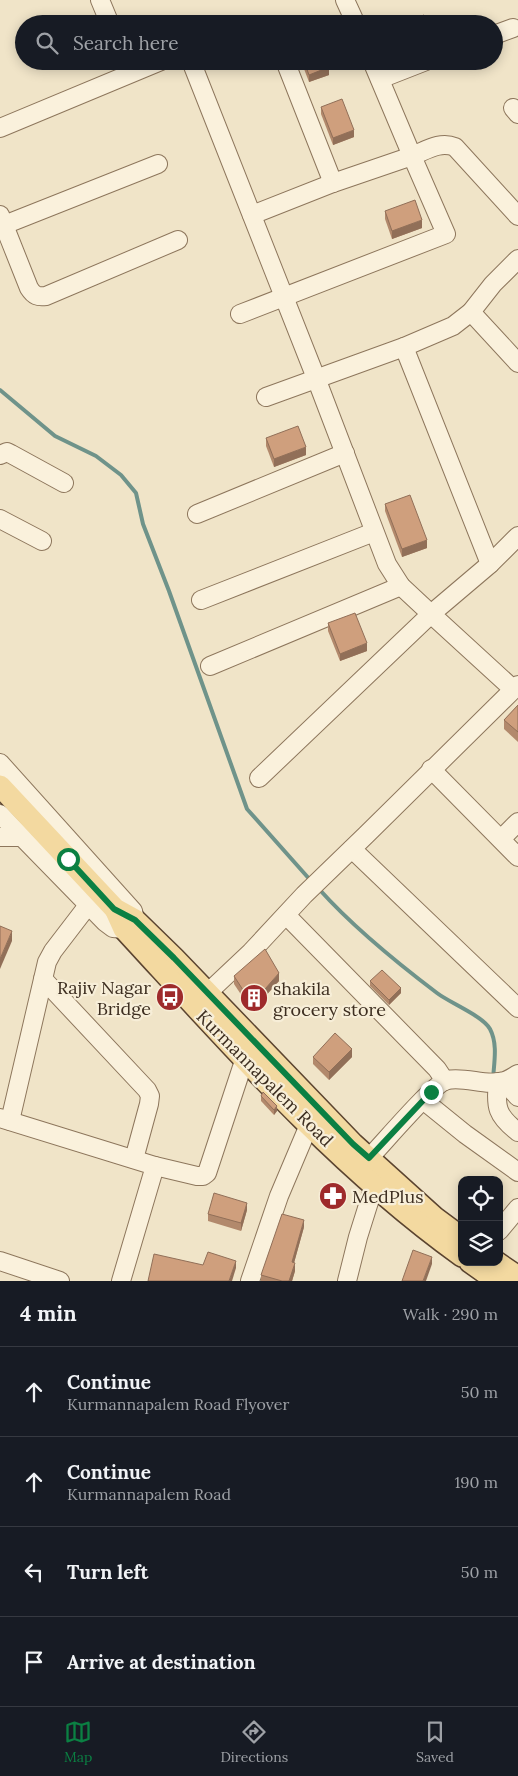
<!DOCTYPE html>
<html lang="en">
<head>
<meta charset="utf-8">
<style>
	:root { --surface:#171b24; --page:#20242c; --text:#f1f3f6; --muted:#9ea1a6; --line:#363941; --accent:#0b8043 }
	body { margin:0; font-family:Lora,serif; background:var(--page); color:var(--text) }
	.controls { position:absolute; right:15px; bottom:15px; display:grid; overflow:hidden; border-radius:10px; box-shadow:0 2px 12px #0003 }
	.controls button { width:45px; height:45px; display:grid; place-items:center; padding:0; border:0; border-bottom:1px solid var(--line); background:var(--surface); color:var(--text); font:25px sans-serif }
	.stop { position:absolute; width:15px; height:15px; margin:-11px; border:4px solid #0b8043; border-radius:50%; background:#fff }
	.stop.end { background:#0b8043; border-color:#fff; box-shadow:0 1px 5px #0008 }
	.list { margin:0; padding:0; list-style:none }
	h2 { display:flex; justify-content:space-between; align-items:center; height:65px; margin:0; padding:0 20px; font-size:21px }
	h2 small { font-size:16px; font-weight:400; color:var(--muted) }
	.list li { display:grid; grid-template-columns:32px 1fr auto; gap:15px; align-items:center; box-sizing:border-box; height:90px; padding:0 20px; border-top:1px solid var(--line) }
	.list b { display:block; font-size:19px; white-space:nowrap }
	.list p { margin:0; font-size:16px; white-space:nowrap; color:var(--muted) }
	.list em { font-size:16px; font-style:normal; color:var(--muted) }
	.icon { flex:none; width:28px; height:28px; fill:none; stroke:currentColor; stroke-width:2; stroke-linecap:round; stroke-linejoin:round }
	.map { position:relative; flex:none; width:518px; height:1281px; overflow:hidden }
	.search { position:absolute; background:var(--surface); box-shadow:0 2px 12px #0003; left:15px; right:15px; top:15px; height:55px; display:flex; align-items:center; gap:12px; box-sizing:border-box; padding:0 18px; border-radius:28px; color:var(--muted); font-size:19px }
	.sheet { height:425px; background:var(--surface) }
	nav { display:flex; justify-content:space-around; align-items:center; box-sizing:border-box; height:70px; border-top:1px solid var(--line); background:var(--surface); font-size:14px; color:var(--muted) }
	nav a { display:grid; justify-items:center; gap:2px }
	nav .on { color:var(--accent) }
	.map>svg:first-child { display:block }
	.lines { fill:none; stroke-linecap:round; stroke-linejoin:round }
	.stream { stroke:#6f938a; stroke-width:4 }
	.minor-casing { stroke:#8d765c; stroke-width:20 }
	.major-casing { stroke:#5b4430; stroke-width:24 }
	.minor { stroke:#faf1dc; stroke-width:18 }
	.major { stroke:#f3d9a0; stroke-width:21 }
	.wall { fill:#b2896c }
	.shaded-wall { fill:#916f58 }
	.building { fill:#cf9f7d; stroke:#916f58 }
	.route { stroke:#0b8043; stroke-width:6 }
	.labels { text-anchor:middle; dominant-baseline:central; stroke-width:4.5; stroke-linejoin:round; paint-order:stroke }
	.poi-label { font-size:18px; fill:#3d2e20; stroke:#f7eed8; text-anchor:start }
	.street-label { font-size:18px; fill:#3d2e20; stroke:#f7eed8 }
</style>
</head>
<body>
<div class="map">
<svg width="518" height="1281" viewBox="0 0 518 1281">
	<rect width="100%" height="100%" fill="#f0e4c8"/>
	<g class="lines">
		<g class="stream">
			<path d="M 0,390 L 55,436 L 96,456 L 121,475 L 136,493 L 143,524 L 169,591 L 247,809 L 312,882"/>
			<path d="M 319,889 C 353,927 396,962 437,993 C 450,1003 483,1016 490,1029 C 498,1044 494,1063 493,1079"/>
		</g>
		<defs>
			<g id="minor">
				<path d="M 100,0 L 110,24"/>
				<path d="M 345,0 L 356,24"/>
				<path d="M 494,35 L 513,28"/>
				<path d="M 191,61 L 316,378 L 387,564 L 401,586 L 431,614 L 259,778"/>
				<path d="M 285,61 L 333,183"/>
				<path d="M 372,61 L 412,156 C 427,150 440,141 455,147 L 518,216"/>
				<path d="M 380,79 L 426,61"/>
				<path d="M 513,108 L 518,114"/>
				<path d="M 0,128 L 161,61"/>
				<path d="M 0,215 L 29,288 C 34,296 38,297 46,296 L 178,240"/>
				<path d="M 4,225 L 158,164"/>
				<path d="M 471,312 L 493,284 L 518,259"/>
				<path d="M 240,314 L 446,234 L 412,156 L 333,183 L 252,215"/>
				<path d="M 404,347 L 453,326 L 471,312 L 518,363"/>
				<path d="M 266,397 L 404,347 L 490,564"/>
				<path d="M 0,455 L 7,452 L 11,454 L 64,483"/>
				<path d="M 197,514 L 345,453"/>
				<path d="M 0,519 L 42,541"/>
				<path d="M 201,600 L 374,532"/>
				<path d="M 210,666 L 401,586"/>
				<path d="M 513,689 L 431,614 L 490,564 L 518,536"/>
				<path d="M 0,763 L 133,911 L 135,920 L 124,929 L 113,928 L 105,922 L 22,837 L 0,837"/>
				<path d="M 431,769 L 518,857"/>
				<path d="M 0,814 L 22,837"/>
				<path d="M 501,839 L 518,822"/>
				<path d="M 352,849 L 518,1008"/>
				<path d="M 286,915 L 437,1069 L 445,1081"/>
				<path d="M 43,979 L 147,1090 L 150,1096 L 149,1104 L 134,1159"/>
				<path d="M 199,1001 L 251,952 L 304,895 L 366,835 L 518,685"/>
				<path d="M 498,1082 C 495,1107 497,1116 518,1132"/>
				<path d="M 504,1082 L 518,1097"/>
				<path d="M 423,1100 L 465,1134 L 518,1172"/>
				<path d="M 0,1118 L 155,1166 L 121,1281"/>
				<path d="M 10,1121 L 47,962 L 53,951 L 89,904"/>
				<path d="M 369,1158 C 382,1145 434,1083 447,1080 C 466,1076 487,1087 504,1081 C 509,1080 514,1076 518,1074"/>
				<path d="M 155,1166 L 197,1176 L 203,1176 L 207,1173 L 244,1061"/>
				<path d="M 499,1231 L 518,1208"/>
				<path d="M 0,1261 L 60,1281"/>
				<path d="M 250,1281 L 279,1196 L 309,1125"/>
				<path d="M 347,1281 L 358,1237 L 374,1186"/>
			</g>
			<g id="major">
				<path d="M 0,786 L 115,909 L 135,920 L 174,958 L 353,1144 L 435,1218 L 462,1238"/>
				<path d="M 115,909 L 124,929 C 230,1044 334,1164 462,1256"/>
				<path d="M 470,1262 L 497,1281"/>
				<path d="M 496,1262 L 518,1277"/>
			</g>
		</defs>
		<use href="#minor" class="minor-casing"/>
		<use href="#major" class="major-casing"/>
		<use href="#minor" class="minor"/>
		<use href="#major" class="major"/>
	</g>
	<g class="wall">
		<path d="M 301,61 L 327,61 L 329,75 L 309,82 Z"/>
		<path d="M 321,107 L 354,137 L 333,145 L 321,114 Z"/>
		<path d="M 385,211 L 422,228 L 392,239 L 385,219 Z"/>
		<path d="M 266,438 L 306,455 L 274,467 L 266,446 Z"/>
		<path d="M 385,504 L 427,548 L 402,557 L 385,511 Z"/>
		<path d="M 328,623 L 367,651 L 340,661 L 328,631 Z"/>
		<path d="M 518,705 L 518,742 L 504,729 L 504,720 Z"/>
		<path d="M 234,976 L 279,981 L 252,1011 L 234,984 Z"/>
		<path d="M 370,981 L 401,993 L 389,1005 L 370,986 Z"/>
		<path d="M 313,1057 L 352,1057 L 329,1080 L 313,1064 Z"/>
		<path d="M 261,1096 L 277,1111 L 274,1115 L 261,1101 Z"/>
		<path d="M 247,1210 L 241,1231 L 208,1221 L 208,1214 Z"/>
		<path d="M 304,1227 L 294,1263 L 295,1271 L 292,1281 L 261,1281 L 261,1275 Z"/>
	</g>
	<g class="shaded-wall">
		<path d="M 329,67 L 329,75 L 309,82 L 309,75 Z"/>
		<path d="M 354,130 L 354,137 L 333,145 L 333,138 Z"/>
		<path d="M 422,220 L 422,228 L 392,239 L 392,231 Z"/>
		<path d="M 306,447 L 306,455 L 274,467 L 274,459 Z"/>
		<path d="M 427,540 L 427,548 L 402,557 L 402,549 Z"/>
		<path d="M 367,643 L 367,651 L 340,661 L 340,654 Z"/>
		<path d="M 12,931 L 12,941 L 0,969 L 0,959 Z"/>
		<path d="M 279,973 L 279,981 L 252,1011 L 252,1004 Z"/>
		<path d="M 401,988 L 401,993 L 389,1005 L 389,1000 Z"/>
		<path d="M 352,1049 L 352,1057 L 329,1080 L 329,1072 Z"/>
		<path d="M 277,1106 L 277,1111 L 274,1115 L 274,1110 Z"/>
		<path d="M 247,1203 L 247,1210 L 241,1231 L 241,1223 Z"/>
		<path d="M 304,1220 L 304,1227 L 292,1270 L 292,1262 Z"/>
		<path d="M 432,1257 L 432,1264 L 426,1281 L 423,1281 Z"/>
		<path d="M 236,1261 L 236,1268 L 232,1281 L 229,1281 Z"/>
		<path d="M 295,1263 L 295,1271 L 292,1281 L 289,1281 Z"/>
	</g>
	<g class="building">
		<path d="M 424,15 L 428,24 L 400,24 Z"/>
		<path d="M 311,20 L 313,24 L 301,24 Z"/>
		<path d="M 304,61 L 327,61 L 329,67 L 309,75 Z"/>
		<path d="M 342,99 L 354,130 L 333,138 L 321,107 Z"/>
		<path d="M 415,200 L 422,220 L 392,231 L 385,211 Z"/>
		<path d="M 298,426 L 306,447 L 274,459 L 266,438 Z"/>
		<path d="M 410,495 L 427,540 L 402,549 L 385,504 Z"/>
		<path d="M 355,613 L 367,643 L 340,654 L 328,623 Z"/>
		<path d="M 518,705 L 518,732 L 504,720 Z"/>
		<path d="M 0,926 L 12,931 L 0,959 Z"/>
		<path d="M 265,949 L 279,973 L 252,1004 L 234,976 Z"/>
		<path d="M 382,970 L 401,988 L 389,1000 L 370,981 Z"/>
		<path d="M 335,1033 L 352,1049 L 329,1072 L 313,1057 Z"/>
		<path d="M 263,1092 L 277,1106 L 274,1110 L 261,1096 Z"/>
		<path d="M 214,1193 L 247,1203 L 241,1223 L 208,1214 Z"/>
		<path d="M 282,1214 L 304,1220 L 292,1262 L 295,1263 L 289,1281 L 282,1281 L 261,1275 Z"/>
		<path d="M 413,1250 L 432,1257 L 423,1281 L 402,1281 Z"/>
		<path d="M 208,1252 L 236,1261 L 229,1281 L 148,1281 L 154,1254 L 203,1265 Z"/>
	</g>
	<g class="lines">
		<path class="route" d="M 68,859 L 114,909 L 135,920 L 174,958 L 353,1144 L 369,1158 L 431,1092"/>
	</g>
	<defs>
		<symbol id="bus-disc" viewBox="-11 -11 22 22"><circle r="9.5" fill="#9e2a2b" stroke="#f7eed8"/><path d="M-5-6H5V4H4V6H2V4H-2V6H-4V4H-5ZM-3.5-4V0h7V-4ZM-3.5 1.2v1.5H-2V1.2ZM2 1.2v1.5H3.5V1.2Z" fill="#fff"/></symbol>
		<symbol id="building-disc" viewBox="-11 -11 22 22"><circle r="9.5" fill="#9e2a2b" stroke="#f7eed8"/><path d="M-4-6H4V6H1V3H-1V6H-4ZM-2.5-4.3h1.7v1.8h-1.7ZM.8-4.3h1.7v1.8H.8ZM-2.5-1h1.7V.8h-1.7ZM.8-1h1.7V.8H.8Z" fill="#fff"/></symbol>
		<symbol id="pharmacy-disc" viewBox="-11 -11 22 22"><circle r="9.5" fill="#9e2a2b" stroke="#f7eed8"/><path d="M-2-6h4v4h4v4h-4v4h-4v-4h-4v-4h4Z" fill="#fff"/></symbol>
	</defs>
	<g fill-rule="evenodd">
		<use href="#bus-disc" x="154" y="981" width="32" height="32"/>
		<use href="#building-disc" x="238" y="982" width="32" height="32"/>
		<use href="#pharmacy-disc" x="317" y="1180" width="32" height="32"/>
	</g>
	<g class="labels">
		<g class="poi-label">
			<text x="151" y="987" text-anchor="end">Rajiv Nagar<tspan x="151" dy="21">Bridge</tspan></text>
			<text x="273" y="988">shakila<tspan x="273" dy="21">grocery store</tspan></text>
			<text x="352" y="1196">MedPlus</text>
		</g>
		<g class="street-label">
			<text transform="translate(265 1078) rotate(45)">Kurmannapalem Road</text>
		</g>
	</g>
</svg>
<div class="controls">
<button><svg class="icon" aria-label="locate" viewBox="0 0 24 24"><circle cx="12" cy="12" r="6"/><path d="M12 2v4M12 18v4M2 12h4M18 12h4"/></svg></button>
<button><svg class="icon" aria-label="layers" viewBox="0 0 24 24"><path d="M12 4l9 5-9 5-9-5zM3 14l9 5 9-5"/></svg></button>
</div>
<div class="stop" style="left:68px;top:859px"></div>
<div class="stop end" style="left:431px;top:1092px"></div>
<div class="search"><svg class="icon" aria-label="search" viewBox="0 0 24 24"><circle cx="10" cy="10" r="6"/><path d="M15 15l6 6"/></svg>Search here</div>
</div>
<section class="sheet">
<h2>4 min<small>Walk · 290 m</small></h2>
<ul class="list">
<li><svg class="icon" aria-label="ahead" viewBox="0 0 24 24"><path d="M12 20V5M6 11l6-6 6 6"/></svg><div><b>Continue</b><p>Kurmannapalem Road Flyover</p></div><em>50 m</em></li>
<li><svg class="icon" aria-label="ahead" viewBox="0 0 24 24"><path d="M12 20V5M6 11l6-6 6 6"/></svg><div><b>Continue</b><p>Kurmannapalem Road</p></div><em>190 m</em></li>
<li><svg class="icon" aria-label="left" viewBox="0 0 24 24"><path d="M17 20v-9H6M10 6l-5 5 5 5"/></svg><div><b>Turn left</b></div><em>50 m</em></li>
<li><svg class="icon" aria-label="arrive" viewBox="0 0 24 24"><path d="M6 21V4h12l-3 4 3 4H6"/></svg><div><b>Arrive at destination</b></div></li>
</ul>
</section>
<nav>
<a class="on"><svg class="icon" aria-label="map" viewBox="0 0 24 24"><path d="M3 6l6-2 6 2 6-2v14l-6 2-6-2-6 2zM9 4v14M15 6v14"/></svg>Map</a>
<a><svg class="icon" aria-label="directions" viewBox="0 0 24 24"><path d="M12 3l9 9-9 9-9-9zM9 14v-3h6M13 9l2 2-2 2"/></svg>Directions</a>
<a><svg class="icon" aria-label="saved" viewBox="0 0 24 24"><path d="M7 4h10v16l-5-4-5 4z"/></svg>Saved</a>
</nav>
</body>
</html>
